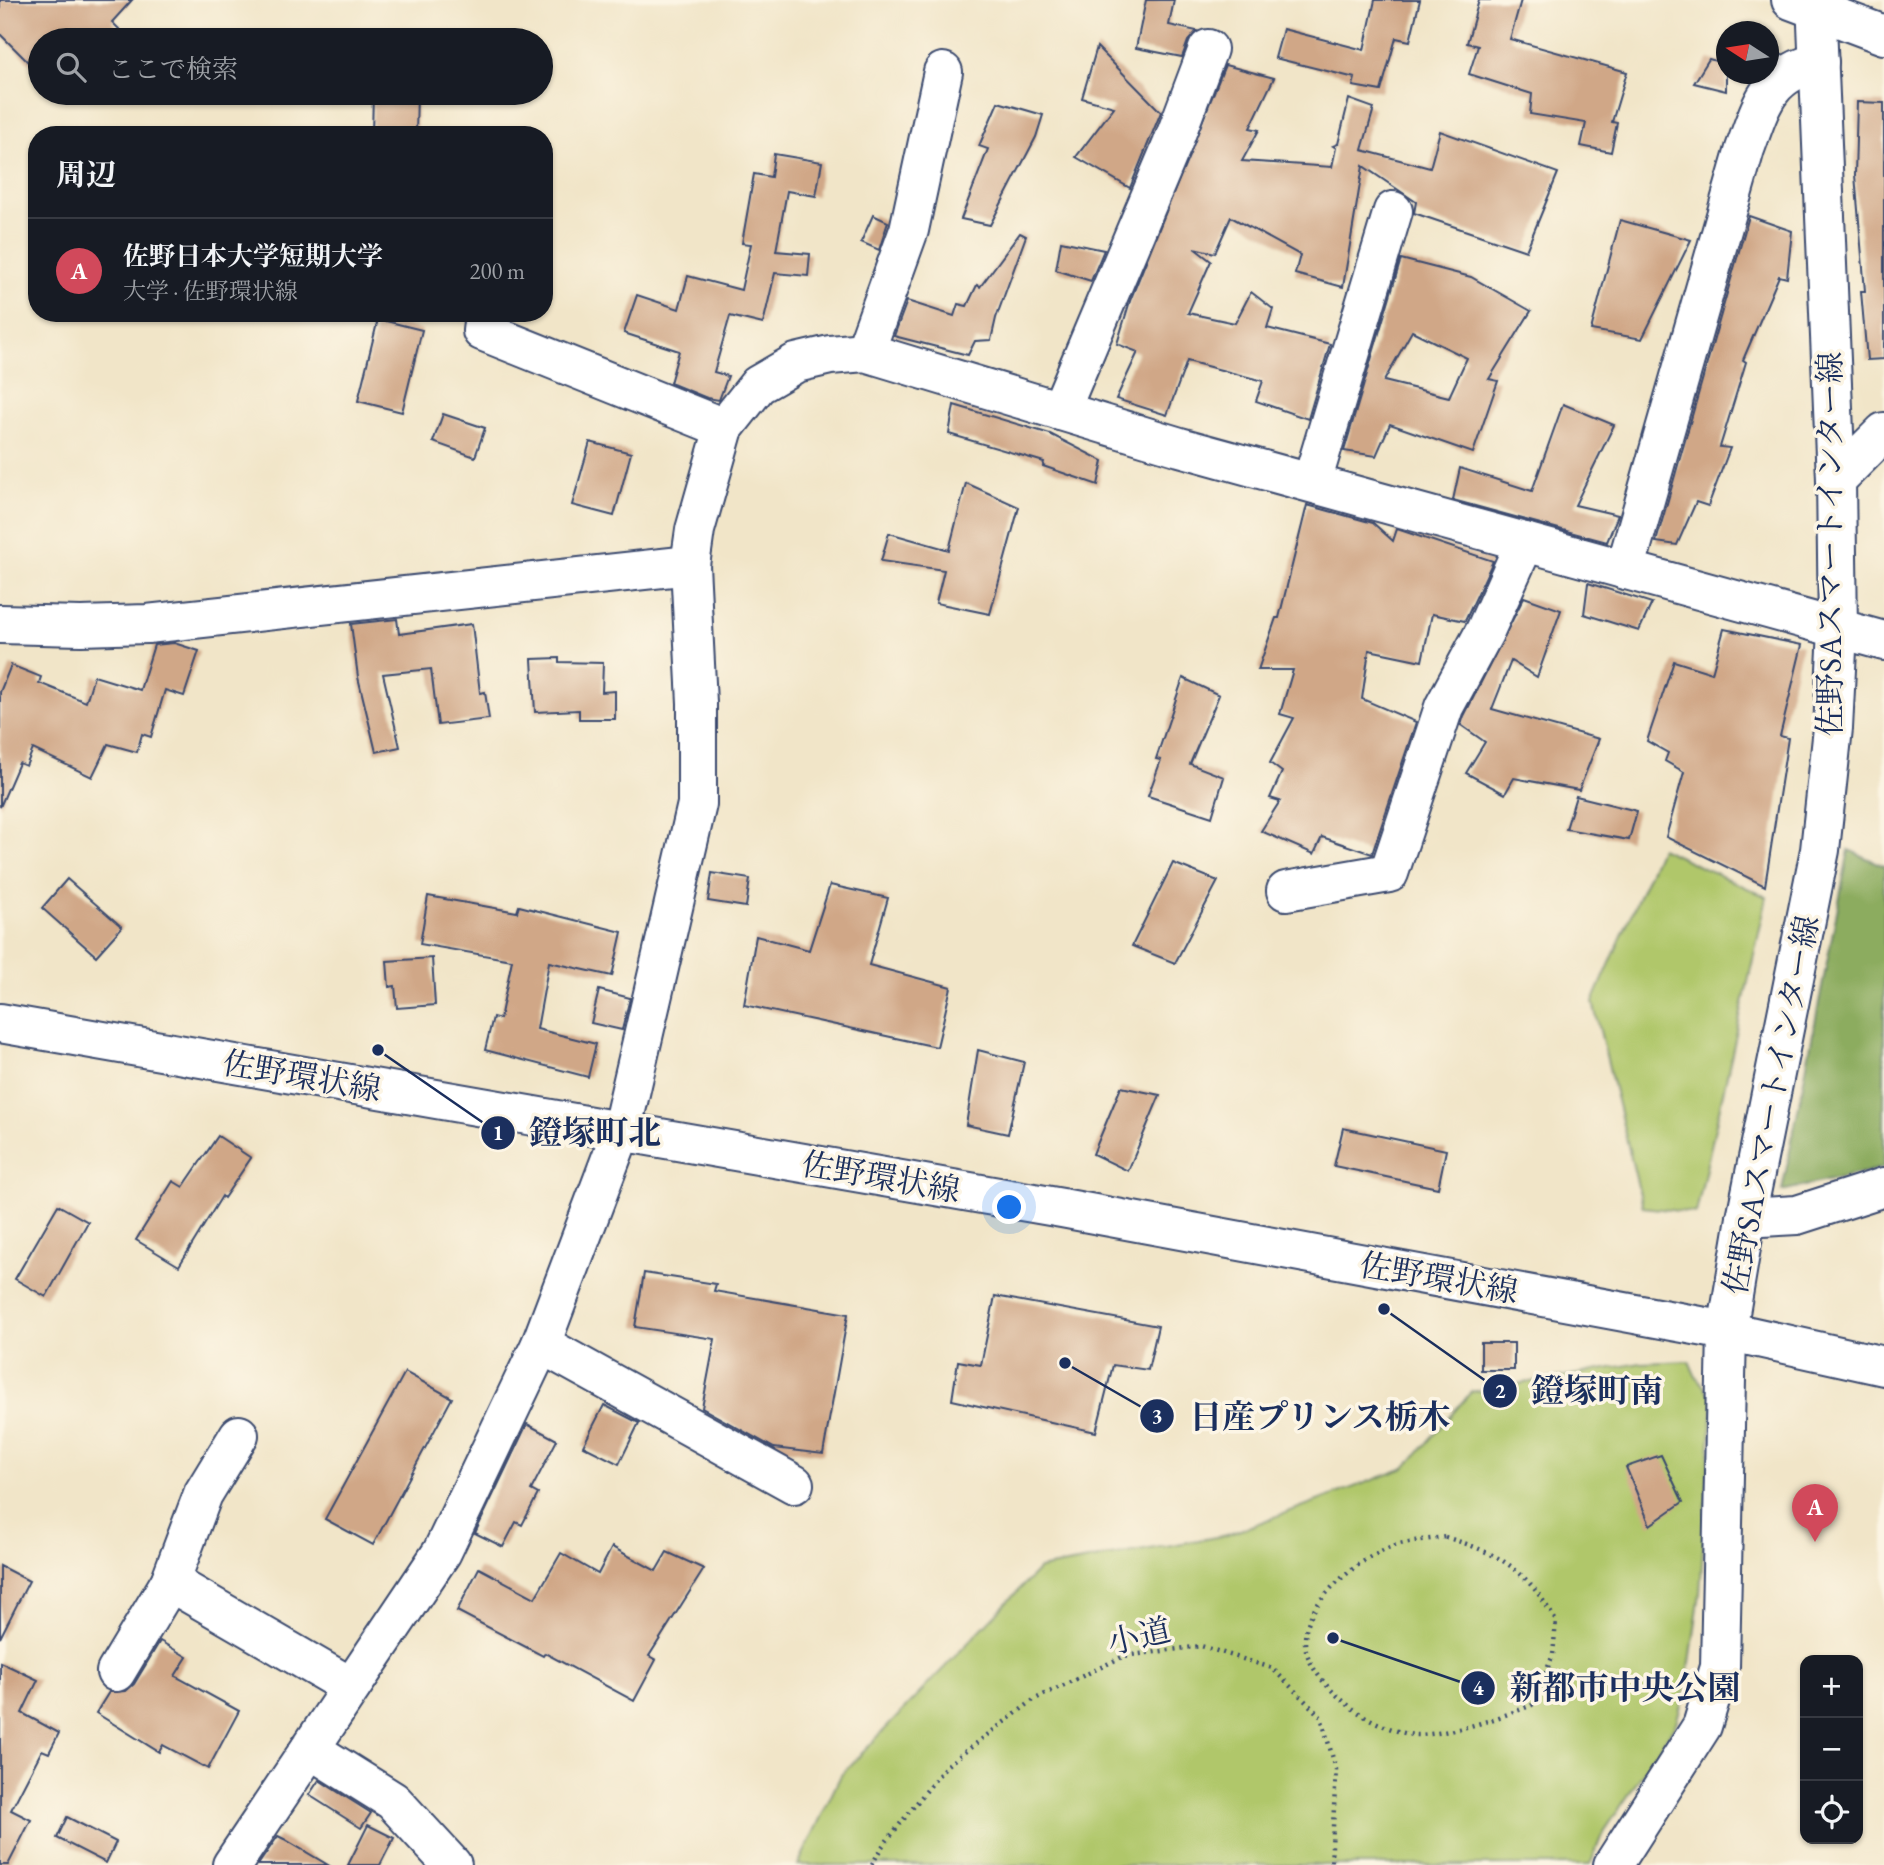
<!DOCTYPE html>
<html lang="ja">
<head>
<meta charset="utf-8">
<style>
	:root { --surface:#171b24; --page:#20242c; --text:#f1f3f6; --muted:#9ea1a6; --line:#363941; --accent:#d1495b }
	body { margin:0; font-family:"EB Garamond","Noto Serif JP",serif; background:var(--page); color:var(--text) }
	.controls { position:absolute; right:21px; bottom:21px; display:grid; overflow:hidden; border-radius:14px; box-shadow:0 2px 5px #0004 }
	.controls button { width:63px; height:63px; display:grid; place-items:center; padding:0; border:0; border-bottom:2px solid var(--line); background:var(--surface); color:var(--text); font:35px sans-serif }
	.compass { position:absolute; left:1716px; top:21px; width:63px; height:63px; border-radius:50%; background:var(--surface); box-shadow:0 2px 5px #0004; rotate:282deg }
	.you { position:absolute; left:1010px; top:1208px; width:24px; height:24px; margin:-18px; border:5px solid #fff; border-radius:50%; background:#1a73e8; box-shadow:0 0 0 10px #1a73e833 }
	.badge { display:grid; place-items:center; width:46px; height:46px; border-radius:50%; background:var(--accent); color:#fff; font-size:23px; font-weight:700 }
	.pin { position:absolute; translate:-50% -58px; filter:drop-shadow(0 2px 4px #0008) }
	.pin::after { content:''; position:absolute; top:37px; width:24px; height:21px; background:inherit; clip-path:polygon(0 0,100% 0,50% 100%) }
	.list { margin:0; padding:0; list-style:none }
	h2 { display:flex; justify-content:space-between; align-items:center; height:91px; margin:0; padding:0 28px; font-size:30px }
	h2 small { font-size:23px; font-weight:400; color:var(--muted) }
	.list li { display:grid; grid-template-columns:46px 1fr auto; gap:21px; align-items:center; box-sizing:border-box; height:105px; padding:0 28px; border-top:2px solid var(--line) }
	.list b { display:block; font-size:26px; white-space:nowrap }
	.list p { margin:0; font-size:23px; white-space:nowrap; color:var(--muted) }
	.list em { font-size:23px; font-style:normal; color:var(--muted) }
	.icon { flex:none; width:38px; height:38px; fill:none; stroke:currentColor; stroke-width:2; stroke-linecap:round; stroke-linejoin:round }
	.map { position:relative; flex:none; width:1884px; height:1865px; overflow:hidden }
	.search { position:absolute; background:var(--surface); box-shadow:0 2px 5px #0004; left:28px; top:28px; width:525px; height:77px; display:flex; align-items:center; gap:18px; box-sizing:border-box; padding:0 24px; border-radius:38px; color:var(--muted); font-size:26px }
	.panel { position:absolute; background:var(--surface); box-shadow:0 2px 5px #0004; left:28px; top:126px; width:525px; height:196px; border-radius:28px }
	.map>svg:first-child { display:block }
	.green { fill:#b0c76b; stroke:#667b64; stroke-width:2 }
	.forest { fill:#8cac5f; stroke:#546e5e; stroke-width:2 }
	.building { fill:#d0a787; fill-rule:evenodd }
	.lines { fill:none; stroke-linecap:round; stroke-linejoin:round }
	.minor-casing { stroke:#3b4a6e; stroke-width:42 }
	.major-casing { stroke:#3b4a6e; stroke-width:42 }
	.path { stroke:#3b4a6e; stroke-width:4.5; stroke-dasharray:2 5; stroke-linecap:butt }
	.minor { stroke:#fff; stroke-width:38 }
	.major { stroke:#fff; stroke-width:38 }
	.labels { text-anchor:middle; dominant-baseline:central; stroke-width:7; stroke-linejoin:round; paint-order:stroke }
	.street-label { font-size:32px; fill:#1b2f5e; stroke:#fcf5e5 }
	.leader { fill:none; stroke:#1b2f5e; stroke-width:2.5 }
	.callout-dot { fill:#1b2f5e; stroke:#fcf5e5; stroke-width:2.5 }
	.mark-label { font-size:21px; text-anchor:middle; font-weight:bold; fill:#fff }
	.callout-label { font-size:33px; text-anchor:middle; font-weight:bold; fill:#1b2f5e; stroke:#fcf5e5; stroke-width:7; stroke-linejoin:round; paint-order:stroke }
</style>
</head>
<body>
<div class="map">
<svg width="1884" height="1865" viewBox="0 0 1884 1865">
	<rect width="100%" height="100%" fill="#fcf5e5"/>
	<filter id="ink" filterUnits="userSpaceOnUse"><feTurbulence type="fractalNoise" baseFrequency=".0143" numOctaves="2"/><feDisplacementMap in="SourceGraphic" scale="14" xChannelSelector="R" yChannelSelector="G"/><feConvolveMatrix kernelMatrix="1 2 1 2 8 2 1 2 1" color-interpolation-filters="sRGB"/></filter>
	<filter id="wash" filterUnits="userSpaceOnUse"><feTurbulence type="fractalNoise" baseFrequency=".00686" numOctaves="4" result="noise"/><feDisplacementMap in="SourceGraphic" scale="28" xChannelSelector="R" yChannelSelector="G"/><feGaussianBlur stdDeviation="1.57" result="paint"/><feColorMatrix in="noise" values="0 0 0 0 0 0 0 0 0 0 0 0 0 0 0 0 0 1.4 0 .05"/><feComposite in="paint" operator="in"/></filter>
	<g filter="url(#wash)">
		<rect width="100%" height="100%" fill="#f1e5c8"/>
		<g class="green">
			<path d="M 1660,848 L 1767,897 L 1696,1213 L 1643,1207 L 1593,1002 Z"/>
			<path d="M 1689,1361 L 1695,1375 L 1713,1398 L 1700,1593 L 1687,1683 L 1676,1723 L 1602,1835 L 1590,1865 L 798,1865 L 841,1775 L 1039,1569 L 1227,1535 L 1405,1468 L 1471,1392 L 1641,1363 Z"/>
		</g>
		<path class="forest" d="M 1849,850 L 1884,866 L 1884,1168 L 1782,1191 Z"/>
		<g id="blocks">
			<g class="building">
				<path d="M 0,0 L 132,0 L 112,22 L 130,40 L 40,40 L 40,74 L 0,34 Z"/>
				<path d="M 1146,0 L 1174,0 L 1169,25 L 1197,31 L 1188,41 L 1182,57 L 1136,48 Z"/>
				<path d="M 1375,0 L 1420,0 L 1410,41 L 1396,38 L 1381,91 L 1353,86 L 1355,78 L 1275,58 L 1283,29 L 1364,50 Z"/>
				<path d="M 1479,0 L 1521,0 L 1510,39 L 1627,72 L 1612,122 L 1617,123 L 1611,152 L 1581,146 L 1586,123 L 1530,114 L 1532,94 L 1469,74 L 1478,46 L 1467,43 Z"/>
				<path d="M 1097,47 L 1161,112 L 1130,188 L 1076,157 L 1114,107 L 1082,98 Z"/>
				<path d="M 1709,59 L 1726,64 L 1726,91 L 1694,83 Z"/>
				<path d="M 1225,65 L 1274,78 L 1250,128 L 1259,130 L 1242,161 L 1332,167 L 1336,148 L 1333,146 L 1338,144 L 1349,99 L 1374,108 L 1362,150 L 1430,168 L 1440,131 L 1558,173 L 1526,251 L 1414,213 L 1416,202 L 1363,166 L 1343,287 L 1295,274 L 1300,255 L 1231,217 L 1215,253 L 1194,248 L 1211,261 L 1188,313 L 1235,323 L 1251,292 L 1273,309 L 1267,328 L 1330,344 L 1308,419 L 1256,401 L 1263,381 L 1187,361 L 1167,415 L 1116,399 L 1138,352 L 1117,344 L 1130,301 Z"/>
				<path d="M 373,93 L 417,93 L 416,135 L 372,135 Z"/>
				<path d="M 998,102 L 1043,115 L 1036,137 L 990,225 L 961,219 L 988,149 L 979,146 Z"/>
				<path d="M 1857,102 L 1884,103 L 1884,359 L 1867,360 L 1861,291 L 1865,291 L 1855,175 Z"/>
				<path d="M 774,154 L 822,162 L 816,196 L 787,191 L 776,251 L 810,254 L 808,276 L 775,273 L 763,324 L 730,316 L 714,372 L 728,376 L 719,400 L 707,398 L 670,383 L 679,351 L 624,333 L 637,295 L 679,309 L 688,276 L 741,290 L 751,244 L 742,243 L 754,174 L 771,177 Z"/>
				<path d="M 873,215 L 888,222 L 879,250 L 861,242 Z"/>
				<path d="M 1749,216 L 1792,231 L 1787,278 L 1779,276 L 1743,360 L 1746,362 L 1720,447 L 1730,448 L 1708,506 L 1696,502 L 1677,545 L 1656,542 Z"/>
				<path d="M 1620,220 L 1691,240 L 1642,339 L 1591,330 Z"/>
				<path d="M 1020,233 L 1026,236 L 996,318 L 991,340 L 975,341 L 968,355 L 894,336 L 907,301 L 954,316 L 958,304 L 967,306 L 977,285 L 980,287 Z"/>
				<path d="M 1061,241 L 1104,250 L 1091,281 L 1056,270 Z"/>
				<path d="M 1401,259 L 1471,277 L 1531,311 L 1489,379 L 1498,381 L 1473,453 L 1390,424 L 1376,456 L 1344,451 ZM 1412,331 L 1467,358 L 1449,397 L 1384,381 Z"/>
				<path d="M 378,319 L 422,330 L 402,412 L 358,401 Z"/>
				<path d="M 1563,404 L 1614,425 L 1575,505 L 1618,515 L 1607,542 L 1453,500 L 1460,468 L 1532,491 Z"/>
				<path d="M 954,405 L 1050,434 L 1103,461 L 1098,485 L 1043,466 L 1044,462 L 949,434 Z"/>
				<path d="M 443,414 L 485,428 L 475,457 L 433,442 Z"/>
				<path d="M 590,442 L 631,453 L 614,516 L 572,505 Z"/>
				<path d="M 966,483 L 1019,507 L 990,614 L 936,603 L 944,570 L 881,561 L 889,533 L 949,550 Z"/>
				<path d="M 1307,505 L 1373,523 L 1393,541 L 1397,529 L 1493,561 L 1465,621 L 1432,614 L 1422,661 L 1369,650 L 1362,699 L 1416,722 L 1372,854 L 1322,837 L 1314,854 L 1261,831 L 1280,801 L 1270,798 L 1282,772 L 1270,763 L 1294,718 L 1280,714 L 1293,670 L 1258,670 L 1276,618 L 1279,618 Z"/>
				<path d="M 1588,583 L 1652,603 L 1639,631 L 1584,614 Z"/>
				<path d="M 1524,597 L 1561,610 L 1537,677 L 1511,661 L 1492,709 L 1599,739 L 1579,790 L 1514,778 L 1505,794 L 1466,773 L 1485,742 L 1461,725 L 1464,716 Z"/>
				<path d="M 397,619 L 399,634 L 472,624 L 480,693 L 485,692 L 489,719 L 438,725 L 431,669 L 383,674 L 400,747 L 376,752 L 358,677 L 351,624 Z"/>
				<path d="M 1724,629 L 1802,645 L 1780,736 L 1788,738 L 1765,886 L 1666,837 L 1684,772 L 1665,761 L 1668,753 L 1647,741 L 1674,661 L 1712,673 Z"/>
				<path d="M 174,643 L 199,651 L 184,696 L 165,690 L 151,737 L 142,734 L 137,752 L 108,744 L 92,777 L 33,749 L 26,766 L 19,763 L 0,807 L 0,692 L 11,665 L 41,677 L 39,683 L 86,702 L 94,676 L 140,690 L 154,645 Z"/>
				<path d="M 559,658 L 559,662 L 603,663 L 602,692 L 615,691 L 615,719 L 579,719 L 579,710 L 535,712 L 532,659 Z"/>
				<path d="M 1183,678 L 1219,695 L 1190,764 L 1224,777 L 1212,817 L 1148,796 L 1161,760 L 1156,759 Z"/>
				<path d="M 1576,796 L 1637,811 L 1629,840 L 1566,829 Z"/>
				<path d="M 1173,863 L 1218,881 L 1175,963 L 1132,946 Z"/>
				<path d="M 712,873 L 750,879 L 746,907 L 708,901 Z"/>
				<path d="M 67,879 L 122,927 L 96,956 L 42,908 Z"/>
				<path d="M 830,885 L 888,898 L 869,965 L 951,987 L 937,1047 L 744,1005 L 756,936 L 809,950 Z"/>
				<path d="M 428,896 L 517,912 L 519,906 L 622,932 L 612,976 L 549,962 L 537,1029 L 596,1044 L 588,1077 L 485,1050 L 493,1017 L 500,1019 L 512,960 L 420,944 Z"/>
				<path d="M 432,958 L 435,1005 L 397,1008 L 395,986 L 389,987 L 387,961 Z"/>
				<path d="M 599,990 L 630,998 L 622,1030 L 591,1023 Z"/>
				<path d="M 978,1050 L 1024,1062 L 1008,1134 L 966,1125 Z"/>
				<path d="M 1121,1087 L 1160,1095 L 1128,1171 L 1093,1154 Z"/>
				<path d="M 1343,1128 L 1446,1150 L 1438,1188 L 1334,1166 Z"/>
				<path d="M 218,1136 L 251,1158 L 224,1198 L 222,1196 L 179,1266 L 136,1240 L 173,1181 L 183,1187 Z"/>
				<path d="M 58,1205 L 88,1222 L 46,1297 L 15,1279 Z"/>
				<path d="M 644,1273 L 716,1284 L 714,1291 L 848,1314 L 823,1454 L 774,1448 L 702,1408 L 715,1339 L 635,1327 Z"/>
				<path d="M 995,1296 L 1158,1326 L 1148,1370 L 1113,1365 L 1096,1432 L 952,1400 L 958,1361 L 981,1365 Z"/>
				<rect x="1481" y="1343" width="33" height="27"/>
				<path d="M 405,1372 L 452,1398 L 373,1545 L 325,1519 Z"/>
				<path d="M 604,1405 L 639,1423 L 619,1464 L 583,1446 Z"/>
				<path d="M 527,1424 L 557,1440 L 531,1490 L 538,1494 L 522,1525 L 516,1522 L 503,1547 L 475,1533 Z"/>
				<path d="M 1661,1455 L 1683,1502 L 1650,1525 L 1626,1467 Z"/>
				<path d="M 612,1547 L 656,1571 L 667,1552 L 704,1569 L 649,1656 L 656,1660 L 634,1701 L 545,1653 L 543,1656 L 457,1611 L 479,1568 L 535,1598 L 561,1553 L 598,1574 Z"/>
				<path d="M 0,1566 L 29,1581 L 0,1638 Z"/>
				<path d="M 160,1641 L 187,1657 L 175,1676 L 239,1711 L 208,1769 L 163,1745 L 159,1752 L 96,1713 L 109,1692 L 126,1691 L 134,1684 Z"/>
				<path d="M 0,1662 L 38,1680 L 22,1713 L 59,1733 L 49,1753 L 42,1750 L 11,1810 L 31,1820 L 8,1865 L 0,1865 Z"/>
				<path d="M 319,1780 L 371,1813 L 361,1828 L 309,1795 Z"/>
				<path d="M 67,1817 L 116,1842 L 106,1863 L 57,1838 Z"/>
				<path d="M 368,1825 L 394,1838 L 380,1865 L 348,1865 Z"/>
				<path d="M 278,1836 L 284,1839 L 328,1865 L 258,1865 Z"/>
			</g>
		</g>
	</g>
	<g filter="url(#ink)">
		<use href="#blocks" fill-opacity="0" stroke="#3b4a6e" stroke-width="2"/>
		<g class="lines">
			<defs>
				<g id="minor">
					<path d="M 1791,0 L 1884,35"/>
					<path d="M 484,313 L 482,331 L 724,428"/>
					<path d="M 865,352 L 909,230 L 943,72"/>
					<path d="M 1060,411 L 1172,145 L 1208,49"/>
					<path d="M 1836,480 L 1884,432"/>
					<path d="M 1312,482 L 1393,211"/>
					<path d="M 1625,570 L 1745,149 C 1762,103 1767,75 1819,62"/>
					<path d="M 0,624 L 81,626 L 147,624 L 690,565"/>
					<path d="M 1286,891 L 1389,873 L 1444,707 L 1485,631 L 1525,542"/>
					<path d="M 1746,1218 L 1797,1215 L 1884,1187"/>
					<path d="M 541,1344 L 794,1484"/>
					<path d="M 170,1582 L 351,1687"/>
					<path d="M 116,1672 L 170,1582 L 203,1494 L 239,1435"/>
					<path d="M 310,1749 L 393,1801 L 452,1865"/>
					<path d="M 232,1865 L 442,1552 L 541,1344 L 621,1132 L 697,804 L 697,703 L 690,565 L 695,530 L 724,428 L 758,385 L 796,363 L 830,355 L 865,352 L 1180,447 L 1884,641"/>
					<path d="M 1613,1865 L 1702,1726 L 1720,1667 L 1727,1331"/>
				</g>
				<g id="major">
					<path d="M 0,1023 L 1062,1208 L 1727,1331 L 1884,1366"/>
					<path d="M 1727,1331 L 1746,1218 L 1820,850 L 1833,728 L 1838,630 L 1836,480 L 1816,0"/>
				</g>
			</defs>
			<use href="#minor" class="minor-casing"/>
			<use href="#major" class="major-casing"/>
			<g class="path">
				<path d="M 1445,1537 C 1501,1554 1526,1569 1556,1621 L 1553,1655 L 1532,1705 C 1496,1719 1459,1732 1420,1735 C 1401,1736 1366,1719 1352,1708 C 1333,1693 1312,1674 1306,1650 C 1297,1608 1351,1566 1383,1550 C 1401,1541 1425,1540 1445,1537 Z"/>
				<path d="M 872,1865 L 881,1848 L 946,1766 L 1035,1699 L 1124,1656 L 1201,1646 L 1272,1668 L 1321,1717 L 1336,1769 L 1331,1865"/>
			</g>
			<use href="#minor" class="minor"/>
			<use href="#major" class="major"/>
		</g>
	</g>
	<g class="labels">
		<g class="street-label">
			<text transform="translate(1830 544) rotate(-90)">佐野SAスマートインター線</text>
			<text transform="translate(302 1076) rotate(10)">佐野環状線</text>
			<text transform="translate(1771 1105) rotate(-79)">佐野SAスマートインター線</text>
			<text transform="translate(881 1177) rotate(10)">佐野環状線</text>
			<text transform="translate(1439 1278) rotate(10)">佐野環状線</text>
			<text transform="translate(1139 1636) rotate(-13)">小道</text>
		</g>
	</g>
	<path class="leader" d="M378 1050L498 1133M1384 1309L1500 1391M1065 1363L1157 1416M1333 1638L1478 1688"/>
	<g class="callout-dot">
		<circle cx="378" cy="1050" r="7"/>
		<circle cx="1384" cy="1309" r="7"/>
		<circle cx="1065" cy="1363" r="7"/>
		<circle cx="1333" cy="1638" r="7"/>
		<circle cx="498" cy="1133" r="18"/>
		<circle cx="1500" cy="1391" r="18"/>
		<circle cx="1157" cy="1416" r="18"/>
		<circle cx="1478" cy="1688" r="18"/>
	</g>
	<g class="mark-label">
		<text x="498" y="1140">1</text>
		<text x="1500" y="1398">2</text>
		<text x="1157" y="1423">3</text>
		<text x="1478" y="1695">4</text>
	</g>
	<g class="callout-label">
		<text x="595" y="1144">鐙塚町北</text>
		<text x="1597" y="1402">鐙塚町南</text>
		<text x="1320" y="1428">日産プリンス栃木</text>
		<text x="1625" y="1699">新都市中央公園</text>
	</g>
</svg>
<div class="controls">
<button>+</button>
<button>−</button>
<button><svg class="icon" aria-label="locate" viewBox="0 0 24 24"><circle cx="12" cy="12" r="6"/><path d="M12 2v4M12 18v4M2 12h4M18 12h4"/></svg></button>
</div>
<svg class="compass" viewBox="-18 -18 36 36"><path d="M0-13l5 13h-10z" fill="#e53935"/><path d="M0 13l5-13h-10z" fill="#9ea1a6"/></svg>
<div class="you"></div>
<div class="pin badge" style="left:1815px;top:1542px">A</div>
<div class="search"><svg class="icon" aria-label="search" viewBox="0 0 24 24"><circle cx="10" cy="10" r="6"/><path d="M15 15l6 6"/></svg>ここで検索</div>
<section class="panel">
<h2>周辺<small></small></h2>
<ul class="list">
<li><span class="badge">A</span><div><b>佐野日本大学短期大学</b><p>大学 · 佐野環状線</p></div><em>200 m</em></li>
</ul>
</section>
</div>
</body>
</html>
